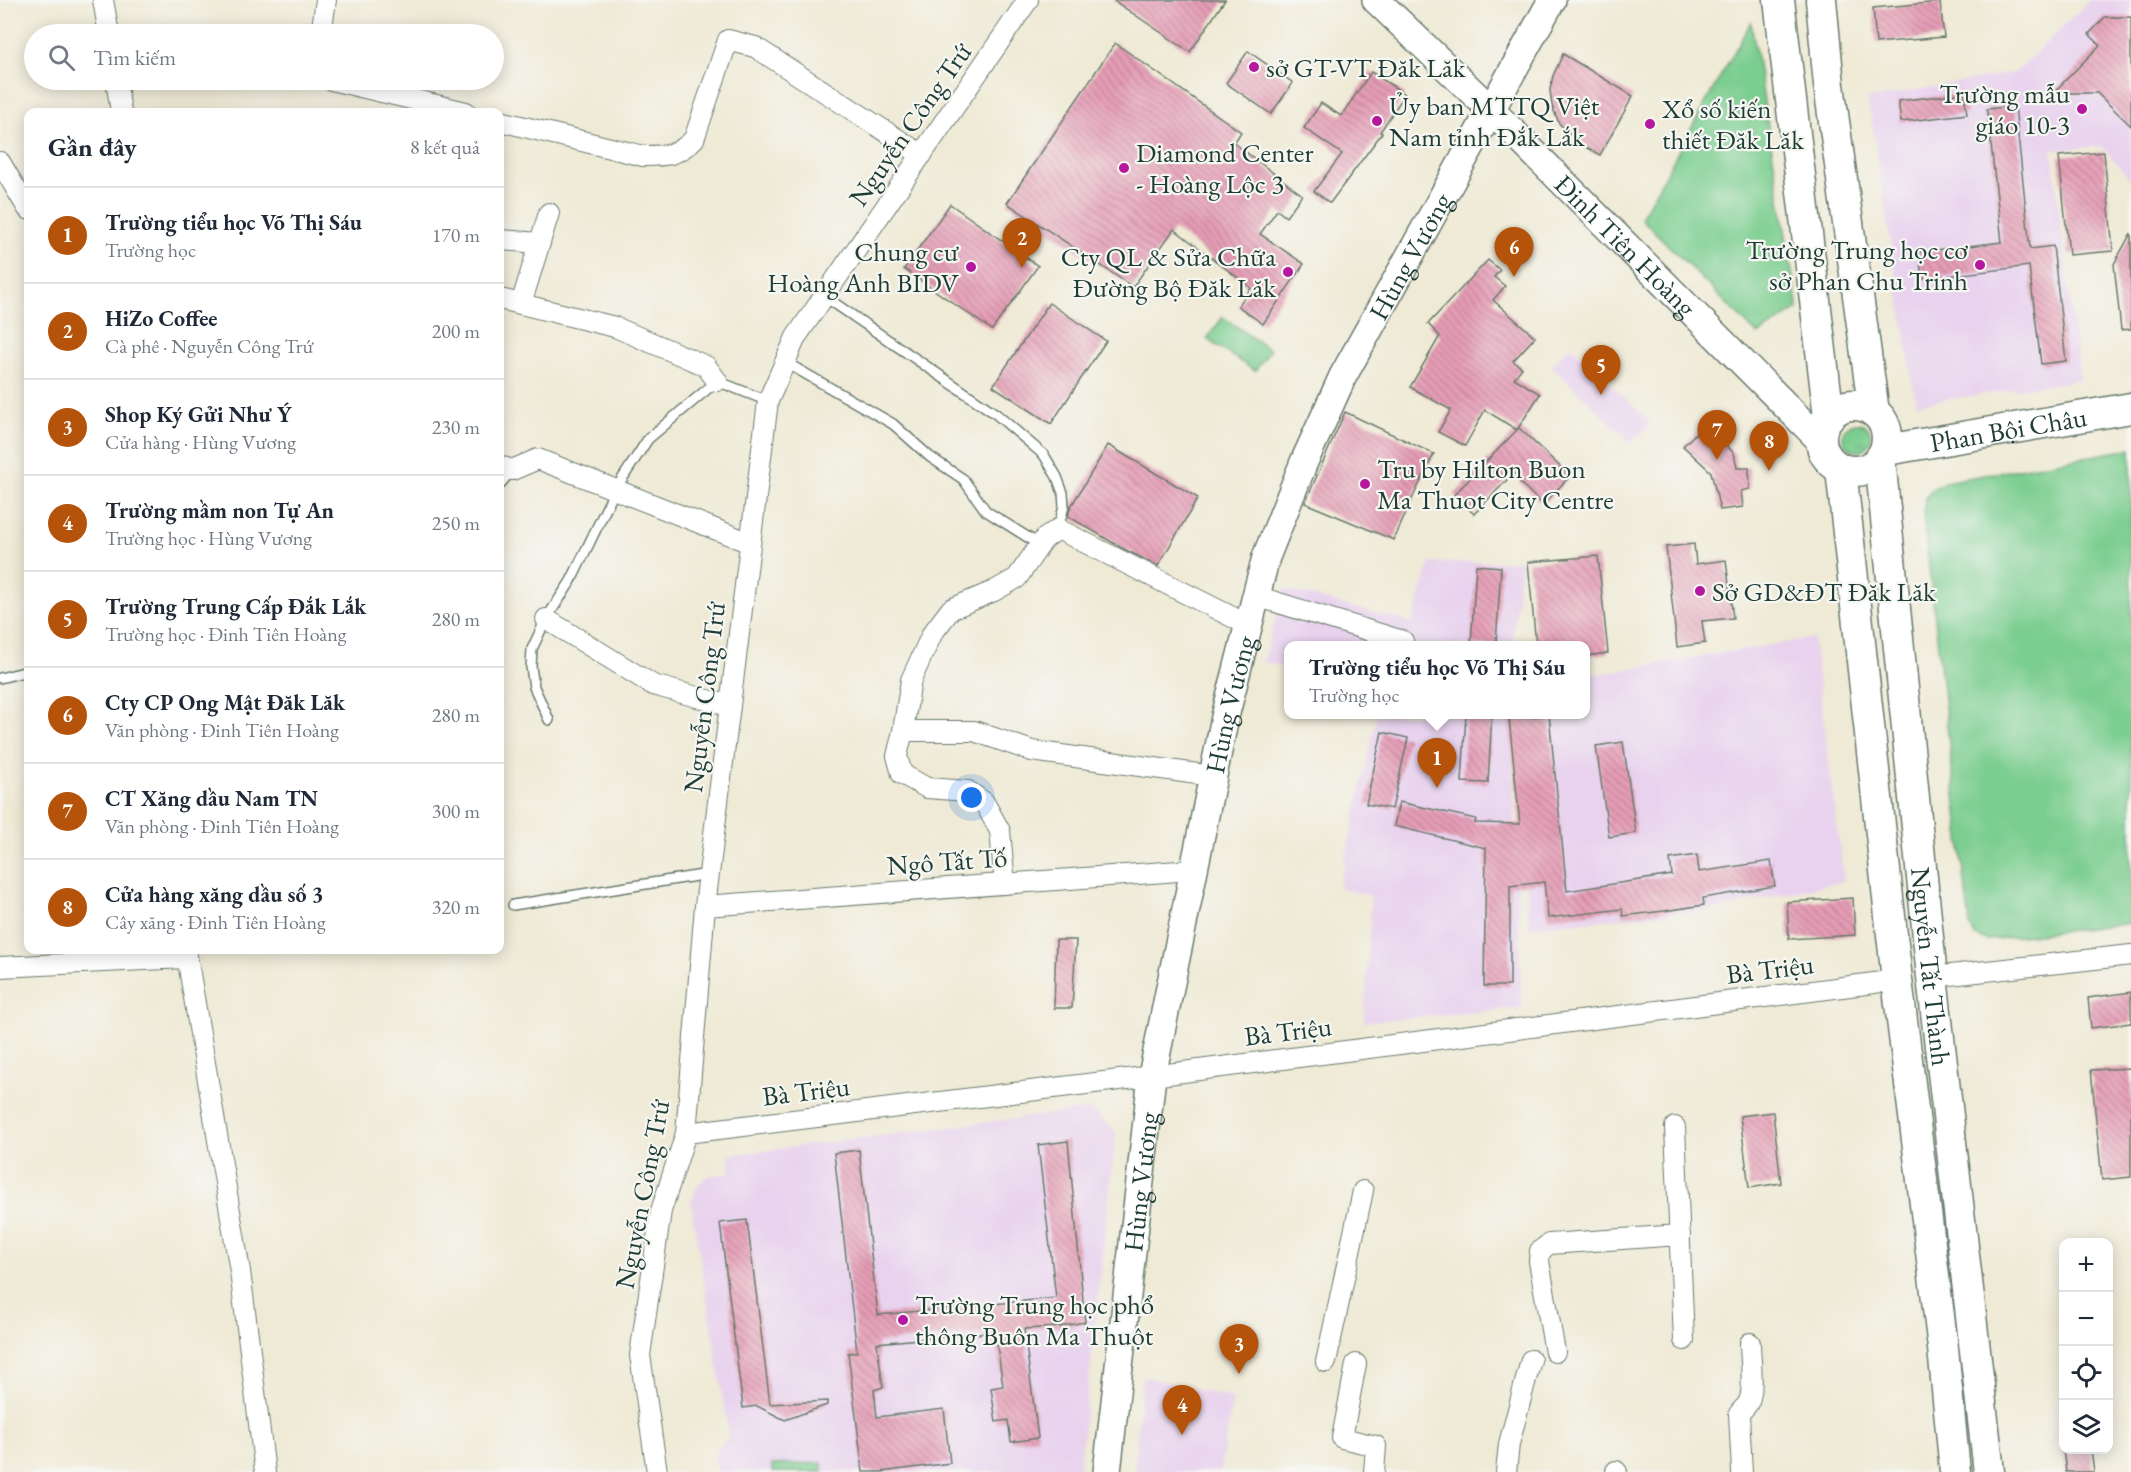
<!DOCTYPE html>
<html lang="vi">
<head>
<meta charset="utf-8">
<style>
	:root { --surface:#fff; --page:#f2f2f3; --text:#1f2937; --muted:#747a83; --line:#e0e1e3; --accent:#b45309 }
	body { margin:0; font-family:"EB Garamond",serif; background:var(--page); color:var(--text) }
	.controls { position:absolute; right:18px; bottom:18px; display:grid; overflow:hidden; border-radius:12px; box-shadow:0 3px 15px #0003 }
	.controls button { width:54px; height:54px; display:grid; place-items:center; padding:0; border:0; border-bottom:2px solid var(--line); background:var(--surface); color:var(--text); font:30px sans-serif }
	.you { position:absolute; left:972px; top:798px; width:21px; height:21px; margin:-15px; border:4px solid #fff; border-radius:50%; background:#1a73e8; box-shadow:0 0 0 9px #1a73e833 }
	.badge { display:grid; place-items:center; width:39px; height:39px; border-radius:50%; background:var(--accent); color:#fff; font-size:20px; font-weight:700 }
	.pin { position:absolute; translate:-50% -50px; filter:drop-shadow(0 2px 3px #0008) }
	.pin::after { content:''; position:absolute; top:32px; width:21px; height:18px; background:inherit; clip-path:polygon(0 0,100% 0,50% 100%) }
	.popup { position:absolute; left:1284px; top:641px; width:306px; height:78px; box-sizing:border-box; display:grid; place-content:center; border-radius:12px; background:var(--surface); filter:drop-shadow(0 2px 4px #0005); font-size:20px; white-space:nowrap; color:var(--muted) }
	.popup b { font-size:22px; color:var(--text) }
	.popup::after { content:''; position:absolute; left:50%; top:100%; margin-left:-12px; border:12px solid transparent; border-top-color:var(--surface) }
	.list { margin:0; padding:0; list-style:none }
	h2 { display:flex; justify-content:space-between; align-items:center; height:78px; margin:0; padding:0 24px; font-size:26px }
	h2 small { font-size:20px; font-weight:400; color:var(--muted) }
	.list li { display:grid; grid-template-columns:39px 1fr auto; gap:18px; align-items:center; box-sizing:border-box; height:96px; padding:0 24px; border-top:2px solid var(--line) }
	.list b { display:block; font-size:22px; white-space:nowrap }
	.list p { margin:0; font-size:20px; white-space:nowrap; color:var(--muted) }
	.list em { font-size:20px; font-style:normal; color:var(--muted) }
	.icon { flex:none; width:33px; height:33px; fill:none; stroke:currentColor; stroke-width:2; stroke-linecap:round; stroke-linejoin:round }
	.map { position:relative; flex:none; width:2131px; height:1472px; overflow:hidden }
	.search { position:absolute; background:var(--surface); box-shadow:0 3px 15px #0003; left:24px; top:24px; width:480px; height:66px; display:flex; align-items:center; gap:15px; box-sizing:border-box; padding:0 21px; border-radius:33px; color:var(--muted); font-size:22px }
	.panel { position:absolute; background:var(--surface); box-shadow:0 3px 15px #0003; left:24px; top:108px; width:480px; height:846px; border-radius:12px }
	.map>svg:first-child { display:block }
	.built { fill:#e8d2ee }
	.grass { fill:url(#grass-tufts); stroke:#4d8662; stroke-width:1.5 }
	.green { fill:#7bce90; stroke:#4d8662; stroke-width:1.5 }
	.building { fill:url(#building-back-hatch) }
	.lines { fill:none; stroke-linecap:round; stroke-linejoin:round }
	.lane-casing { stroke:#687a6c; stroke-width:12 }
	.street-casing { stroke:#687a6c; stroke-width:22 }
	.secondary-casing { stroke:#687a6c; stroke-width:30 }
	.primary-casing { stroke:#687a6c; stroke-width:33 }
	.lane { stroke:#fff; stroke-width:9 }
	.street { stroke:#fff; stroke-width:20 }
	.secondary { stroke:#fff; stroke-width:27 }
	.primary { stroke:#fff; stroke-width:30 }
	.poi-dot { fill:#b5179e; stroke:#f6f6f2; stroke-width:2 }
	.labels { text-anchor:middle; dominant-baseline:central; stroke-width:4.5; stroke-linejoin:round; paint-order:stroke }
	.poi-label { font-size:27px; fill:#1f3d34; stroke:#f6f6f2; text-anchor:start }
	.street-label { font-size:27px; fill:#1f3d34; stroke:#f6f6f2 }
</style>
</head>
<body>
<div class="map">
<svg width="2131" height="1472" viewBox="0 0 2131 1472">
	<defs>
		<pattern id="grass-tufts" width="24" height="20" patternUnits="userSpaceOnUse" patternTransform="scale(1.5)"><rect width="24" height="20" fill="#7bce90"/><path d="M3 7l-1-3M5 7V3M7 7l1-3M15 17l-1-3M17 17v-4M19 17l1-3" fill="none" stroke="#64a876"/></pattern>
		<pattern id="building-back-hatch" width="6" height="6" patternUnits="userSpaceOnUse" patternTransform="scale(1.5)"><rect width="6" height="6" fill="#e69db6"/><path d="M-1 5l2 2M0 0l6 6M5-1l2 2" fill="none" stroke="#ba8195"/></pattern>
	</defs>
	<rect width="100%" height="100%" fill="#f6f6f2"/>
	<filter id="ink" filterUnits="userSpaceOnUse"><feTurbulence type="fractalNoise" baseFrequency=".0167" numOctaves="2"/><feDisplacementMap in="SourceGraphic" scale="12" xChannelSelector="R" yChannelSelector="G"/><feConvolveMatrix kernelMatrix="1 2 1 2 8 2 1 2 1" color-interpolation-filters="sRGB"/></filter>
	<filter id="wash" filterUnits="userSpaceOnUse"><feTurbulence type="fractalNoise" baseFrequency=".008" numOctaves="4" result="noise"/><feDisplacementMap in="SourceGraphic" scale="24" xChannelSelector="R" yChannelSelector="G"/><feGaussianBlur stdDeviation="1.35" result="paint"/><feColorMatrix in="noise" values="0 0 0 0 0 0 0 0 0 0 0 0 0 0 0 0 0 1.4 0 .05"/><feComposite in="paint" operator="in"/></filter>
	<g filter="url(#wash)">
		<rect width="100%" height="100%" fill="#efead5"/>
		<g class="built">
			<path d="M 2090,0 L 2131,0 L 2131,180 L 2102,146 L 2052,151 L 2080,380 L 1916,404 L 1868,99 L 2016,72 Z"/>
			<path d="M 1570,346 L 1651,423 L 1632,443 L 1551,366 Z"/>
			<path d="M 1521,561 L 1512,645 L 1288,646 L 1288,668 L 1263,662 L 1284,589 L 1412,623 L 1430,563 Z"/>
			<path d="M 1813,638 L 1844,881 L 1712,910 L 1529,927 L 1513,715 L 1586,714 L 1586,676 Z"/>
			<path d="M 1377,715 L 1511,715 L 1522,1008 L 1364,1022 L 1371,896 L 1339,888 Z"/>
			<path d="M 1091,1109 L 1116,1132 L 1079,1472 L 718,1472 L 714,1456 L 729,1436 L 691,1203 L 697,1186 L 707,1176 L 730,1173 L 729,1155 Z"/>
			<path d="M 1142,1376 L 1233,1398 L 1220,1472 L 1134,1472 Z"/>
		</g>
		<circle class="grass" cx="1857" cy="437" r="14"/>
		<g class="green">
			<path d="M 1751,22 L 1798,309 L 1758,335 L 1641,218 Z"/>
			<path d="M 1223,317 L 1270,350 L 1255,371 L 1207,339 Z"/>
			<path d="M 2131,449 L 2131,923 L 1988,940 L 1975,936 L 1970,926 L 1923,515 C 1925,495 1927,491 1945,482 Z"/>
			<path d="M 822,1463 L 823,1472 L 772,1472 L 772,1465 Z"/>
		</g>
		<g id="blocks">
			<g class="building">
				<path d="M 1113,0 L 1225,0 L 1190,52 Z"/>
				<path d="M 1940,2 L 1944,37 L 1876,43 L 1873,8 Z"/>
				<path d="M 2105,17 L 2131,17 L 2131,126 L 2097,93 L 2053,93 L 2100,45 L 2089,34 Z"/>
				<path d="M 1115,43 L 1241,132 L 1234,143 L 1302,195 L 1286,217 L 1277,210 L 1260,234 L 1304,264 L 1263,324 L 1238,306 L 1251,288 L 1174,229 L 1133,287 L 1007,203 Z"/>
				<path d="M 1248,51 L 1293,83 L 1271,114 L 1226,83 Z"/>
				<path d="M 1563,54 L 1633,96 L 1600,155 L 1585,147 L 1570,135 L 1559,123 L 1552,106 L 1550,90 L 1553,76 Z"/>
				<path d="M 1371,72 L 1405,94 L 1380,132 L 1382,133 L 1330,203 L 1314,191 L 1342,154 L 1304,128 L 1321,103 L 1341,116 Z"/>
				<path d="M 1964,93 L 1967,114 L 1901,122 L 1898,101 Z"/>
				<path d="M 2015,106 L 2030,249 L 2053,246 L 2066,361 L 2041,364 L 2029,266 L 1922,279 L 1919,252 L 2002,242 L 1987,109 Z"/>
				<path d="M 2104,152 L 2113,251 L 2069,255 L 2059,156 Z"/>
				<path d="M 950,204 L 1038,266 L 992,330 L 904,269 Z"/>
				<path d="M 2131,233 L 2131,329 L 2121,330 L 2114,264 Z"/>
				<path d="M 1488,260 L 1500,270 L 1494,277 L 1505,286 L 1493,300 L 1535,337 L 1513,361 L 1522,368 L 1514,378 L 1540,394 L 1517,430 L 1519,428 L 1570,476 L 1543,505 L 1520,483 L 1519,474 L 1507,474 L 1507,480 L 1474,514 L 1454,495 L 1517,430 L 1485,410 L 1465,446 L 1438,432 L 1451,410 L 1410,387 L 1440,336 L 1428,324 Z"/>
				<path d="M 1049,303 L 1106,341 L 1051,424 L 993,386 Z"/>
				<path d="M 1345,412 L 1434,454 L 1412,499 L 1394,540 L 1305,503 Z"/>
				<path d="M 1705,424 L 1734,453 L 1737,468 L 1749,468 L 1750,489 L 1741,491 L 1743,507 L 1720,510 L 1711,472 L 1683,446 Z"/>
				<path d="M 1108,445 L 1198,498 L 1158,566 L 1120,547 L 1068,516 L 1070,508 Z"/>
				<path d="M 1694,544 L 1696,564 L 1726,560 L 1733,618 L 1702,621 L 1705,643 L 1677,647 L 1666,547 Z"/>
				<path d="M 1598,556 L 1608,653 L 1586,656 L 1586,645 L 1536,645 L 1528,562 Z"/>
				<path d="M 1476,565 L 1501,567 L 1496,645 L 1471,645 Z"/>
				<path d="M 1466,714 L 1492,714 L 1488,783 L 1462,782 Z"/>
				<path d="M 1549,715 L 1567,891 L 1672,875 L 1670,859 L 1697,855 L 1699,872 L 1771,861 L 1775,886 L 1703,898 L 1704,905 L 1664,911 L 1623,916 L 1622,909 L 1548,918 L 1544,882 L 1510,886 L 1510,986 L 1484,986 L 1486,848 L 1394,826 L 1399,802 L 1476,819 L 1475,823 L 1520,824 L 1509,719 Z"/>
				<path d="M 1382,732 L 1408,738 L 1392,809 L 1366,804 Z"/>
				<path d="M 1623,742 L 1636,833 L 1609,837 L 1596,746 Z"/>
				<path d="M 1853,898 L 1855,935 L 1789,939 L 1787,902 Z"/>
				<path d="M 1056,940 L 1076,940 L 1072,1008 L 1054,1008 Z"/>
				<path d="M 2131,992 L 2131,1023 L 2091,1028 L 2088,998 Z"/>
				<path d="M 2131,1068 L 2131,1177 L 2102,1180 L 2091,1070 Z"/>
				<path d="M 1773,1112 L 1781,1183 L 1749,1188 L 1740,1116 Z"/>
				<path d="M 1068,1141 L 1085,1322 L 1059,1327 L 1024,1329 L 1038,1438 L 1011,1442 L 1008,1420 L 996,1422 L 991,1388 L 1003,1386 L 995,1332 L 877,1343 L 883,1387 L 874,1390 L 877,1417 L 944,1409 L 950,1463 L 881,1472 L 863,1472 L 848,1353 L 857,1352 L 834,1153 L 859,1150 L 878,1315 L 1056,1298 L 1038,1145 Z"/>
				<path d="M 747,1220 L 770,1404 L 827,1401 L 827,1405 L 785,1420 L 757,1406 L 743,1408 L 720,1223 Z"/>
				<path d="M 2063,1449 L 2091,1449 L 2094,1472 L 2066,1472 Z"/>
			</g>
		</g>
	</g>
	<g filter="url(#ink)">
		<use href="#blocks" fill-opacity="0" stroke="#687a6c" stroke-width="1.5"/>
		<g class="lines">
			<defs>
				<g id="lane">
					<path d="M 824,296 L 996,414 L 1044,455 L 1057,477 L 1063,493 L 1064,506 L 1058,529"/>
					<path d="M 785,362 L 893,424 L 930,457 L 963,479 L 986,511 L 1040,545"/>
					<path d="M 500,484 L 512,470"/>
					<path d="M 0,678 L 28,671"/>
					<path d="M 549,720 L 534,687 L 531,667 L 532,649 L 546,619 L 571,581 L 615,490 L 648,439 L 717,381 L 768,401"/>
					<path d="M 513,905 L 709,874"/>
				</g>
				<g id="street">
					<path d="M 103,0 L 109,34"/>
					<path d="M 321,34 L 326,0"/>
					<path d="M 116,80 L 121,112"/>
					<path d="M 331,80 L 466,112"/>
					<path d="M 500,121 L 643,156 C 667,156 677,156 694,139 L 728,40 L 755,47 L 922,155"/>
					<path d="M 0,162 L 28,209"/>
					<path d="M 500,240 L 540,243"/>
					<path d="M 500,299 L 615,327 L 706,366 L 717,381"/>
					<path d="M 521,304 L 549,213"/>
					<path d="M 500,466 L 512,470 L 538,459 L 750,543"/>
					<path d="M 1256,596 L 1403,641"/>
					<path d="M 546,619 L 653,685 L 730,706"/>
					<path d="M 903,731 L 911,680 L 932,634 L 951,609 L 994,591 L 1017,578 L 1044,539 L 1058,529 L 1248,625"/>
					<path d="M 1005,884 L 1000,831 L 984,802 L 968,791 L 927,788 L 902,774 L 897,756 L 903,731 L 974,731 L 1032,751 L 1212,776"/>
					<path d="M 705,906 L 1192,870"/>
					<path d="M 186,950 L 240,1271 L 265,1472"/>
					<path d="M 0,967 L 186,958"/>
					<path d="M 1932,977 L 2131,955"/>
					<path d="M 1675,1127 L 1684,1340"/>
					<path d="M 686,1133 L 1152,1076 L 1897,980"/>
					<path d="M 1555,1352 L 1539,1261 L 1540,1251 L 1549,1244 L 1680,1235"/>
					<path d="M 1326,1362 L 1363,1191"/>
					<path d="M 1356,1364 L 1342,1438 L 1376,1446 L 1374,1472"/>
					<path d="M 1616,1471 L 1617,1472"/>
					<path d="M 657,1472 L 640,1355 L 661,1211 L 686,1133 L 705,906 L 768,401 L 796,337 L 1028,0"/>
					<path d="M 1506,1472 L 1509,1444 L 1531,1360"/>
					<path d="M 1742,1472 L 1739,1414 C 1742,1409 1746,1407 1748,1403 C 1755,1392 1750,1356 1750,1343"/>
				</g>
				<g id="secondary">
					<path id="s1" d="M 1376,0 L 1490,109 L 1821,441"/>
					<path id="s2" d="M 1107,1472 L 1152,1076 L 1225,717 L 1266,557 L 1304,462 L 1343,376 L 1552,0"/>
				</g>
				<g id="primary">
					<path d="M 1779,0 L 1829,417"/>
					<path d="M 1821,0 L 1829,85 L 1874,412"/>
					<circle cx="1854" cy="438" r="33"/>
					<path id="s3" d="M 1886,450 L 2131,408"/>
					<path id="s4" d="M 1880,459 L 1932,977 L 1989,1472"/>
					<path d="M 1841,469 L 1897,980 L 1943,1348 L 1955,1472"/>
				</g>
			</defs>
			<use href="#lane" class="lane-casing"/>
			<use href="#street" class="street-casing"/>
			<use href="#secondary" class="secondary-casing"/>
			<use href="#primary" class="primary-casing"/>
			<use href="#lane" class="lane"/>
			<use href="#street" class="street"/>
			<use href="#secondary" class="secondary"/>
			<use href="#primary" class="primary"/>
		</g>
	</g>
	<g class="poi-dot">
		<circle cx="1254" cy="67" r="6"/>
		<circle cx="2082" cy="109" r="6"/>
		<circle cx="1377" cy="121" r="6"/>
		<circle cx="1650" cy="124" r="6"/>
		<circle cx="1124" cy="168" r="6"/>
		<circle cx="1980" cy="265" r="6"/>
		<circle cx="971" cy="267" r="6"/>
		<circle cx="1288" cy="272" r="6"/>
		<circle cx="1365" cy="484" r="6"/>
		<circle cx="1700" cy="591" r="6"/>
		<circle cx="903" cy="1320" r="6"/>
	</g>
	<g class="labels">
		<g class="poi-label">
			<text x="1266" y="67">sở GT-VT Đăk Lăk</text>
			<text x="2070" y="93" text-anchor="end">Trường mẫu<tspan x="2070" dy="31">giáo 10-3</tspan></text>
			<text x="1389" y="105">Ủy ban MTTQ Việt<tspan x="1389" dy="31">Nam tỉnh Đắk Lắk</tspan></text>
			<text x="1662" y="108">Xổ số kiến<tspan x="1662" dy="31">thiết Đăk Lăk</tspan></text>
			<text x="1136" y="152">Diamond Center<tspan x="1136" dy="31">- Hoàng Lộc 3</tspan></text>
			<text x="1968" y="249" text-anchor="end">Trường Trung học cơ<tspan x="1968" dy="31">sở Phan Chu Trinh</tspan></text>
			<text x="959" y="251" text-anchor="end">Chung cư<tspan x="959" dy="31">Hoàng Anh BIDV</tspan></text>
			<text x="1276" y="256" text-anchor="end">Cty QL &amp; Sửa Chữa<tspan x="1276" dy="31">Đường Bộ Đăk Lăk</tspan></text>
			<text x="1377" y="468">Tru by Hilton Buon<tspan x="1377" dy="31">Ma Thuot City Centre</tspan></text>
			<text x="1712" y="591">Sở GD&amp;ĐT Đăk Lăk</text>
			<text x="915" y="1304">Trường Trung học phổ<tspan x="915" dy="31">thông Buôn Ma Thuột</tspan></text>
		</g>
		<g class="street-label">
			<text transform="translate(910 124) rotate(-55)">Nguyễn Công Trứ</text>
			<text stroke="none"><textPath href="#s1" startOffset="350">Đinh Tiên Hoàng</textPath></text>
			<text stroke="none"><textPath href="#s2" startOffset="1264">Hùng Vương</textPath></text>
			<text stroke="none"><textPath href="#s3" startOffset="124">Phan Bội Châu</textPath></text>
			<text transform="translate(704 697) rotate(-83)">Nguyễn Công Trứ</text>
			<text stroke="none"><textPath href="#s2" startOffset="778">Hùng Vương</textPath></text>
			<text transform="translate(947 861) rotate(-4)">Ngô Tất Tố</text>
			<text stroke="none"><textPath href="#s4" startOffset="510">Nguyễn Tất Thành</textPath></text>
			<text transform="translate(1770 969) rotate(-7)">Bà Triệu</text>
			<text transform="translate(1288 1031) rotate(-7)">Bà Triệu</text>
			<text transform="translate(806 1091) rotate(-7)">Bà Triệu</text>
			<text stroke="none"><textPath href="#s2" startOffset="292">Hùng Vương</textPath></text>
			<text transform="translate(642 1194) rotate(-79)">Nguyễn Công Trứ</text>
		</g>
	</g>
</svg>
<div class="controls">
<button>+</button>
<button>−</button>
<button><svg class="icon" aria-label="locate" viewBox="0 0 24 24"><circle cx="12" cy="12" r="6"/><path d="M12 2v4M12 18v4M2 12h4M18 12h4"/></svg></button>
<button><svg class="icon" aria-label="layers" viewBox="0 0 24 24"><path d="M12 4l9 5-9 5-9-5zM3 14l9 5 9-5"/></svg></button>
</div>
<div class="you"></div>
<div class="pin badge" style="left:1437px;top:788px">1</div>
<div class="popup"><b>Trường tiểu học Võ Thị Sáu</b>Trường học</div>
<div class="pin badge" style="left:1022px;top:268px">2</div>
<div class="pin badge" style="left:1239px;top:1374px">3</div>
<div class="pin badge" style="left:1182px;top:1435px">4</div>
<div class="pin badge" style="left:1601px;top:395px">5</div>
<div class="pin badge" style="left:1514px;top:277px">6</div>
<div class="pin badge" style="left:1717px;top:460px">7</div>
<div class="pin badge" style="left:1769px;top:471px">8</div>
<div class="search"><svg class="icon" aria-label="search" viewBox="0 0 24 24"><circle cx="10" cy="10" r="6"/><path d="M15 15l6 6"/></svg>Tìm kiếm</div>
<section class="panel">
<h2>Gần đây<small>8 kết quả</small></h2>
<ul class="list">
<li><span class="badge">1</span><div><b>Trường tiểu học Võ Thị Sáu</b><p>Trường học</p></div><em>170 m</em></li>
<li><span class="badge">2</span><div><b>HiZo Coffee</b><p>Cà phê · Nguyễn Công Trứ</p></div><em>200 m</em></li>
<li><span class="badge">3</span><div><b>Shop Ký Gửi Như Ý</b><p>Cửa hàng · Hùng Vương</p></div><em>230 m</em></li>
<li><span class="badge">4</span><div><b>Trường mầm non Tự An</b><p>Trường học · Hùng Vương</p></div><em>250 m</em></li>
<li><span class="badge">5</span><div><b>Trường Trung Cấp Đắk Lắk</b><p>Trường học · Đinh Tiên Hoàng</p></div><em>280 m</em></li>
<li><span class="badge">6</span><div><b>Cty CP Ong Mật Đăk Lăk</b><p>Văn phòng · Đinh Tiên Hoàng</p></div><em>280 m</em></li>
<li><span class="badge">7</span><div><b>CT Xăng dầu Nam TN</b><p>Văn phòng · Đinh Tiên Hoàng</p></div><em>300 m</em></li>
<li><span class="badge">8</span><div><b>Cửa hàng xăng dầu số 3</b><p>Cây xăng · Đinh Tiên Hoàng</p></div><em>320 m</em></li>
</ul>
</section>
</div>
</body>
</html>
